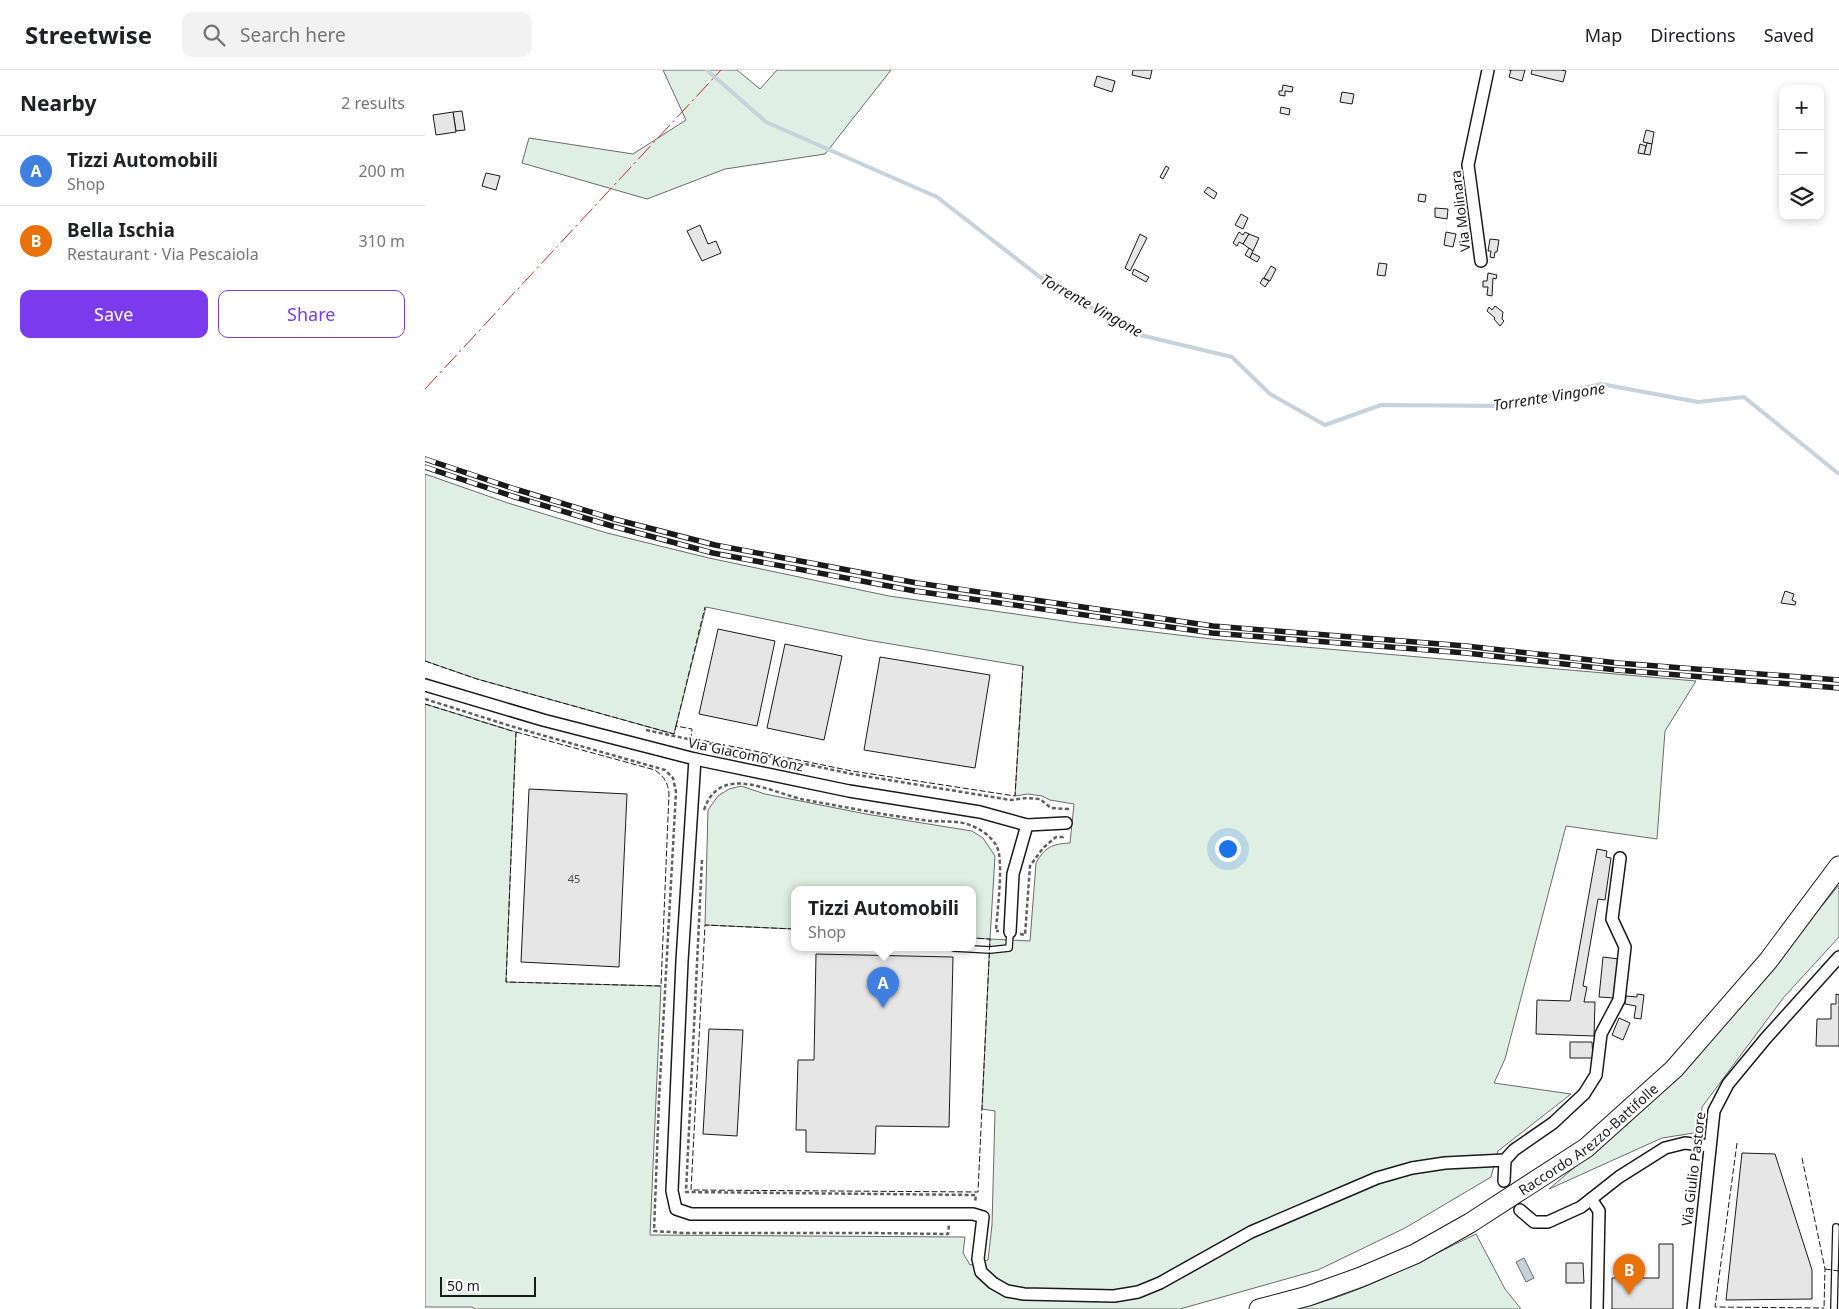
<!DOCTYPE html>
<html lang="en">
<head>
<meta charset="utf-8">
<style>
	:root { --surface:#fff; --page:#f2f2f2; --text:#202124; --muted:#757577; --line:#e0e0e0; --accent:#7c3aed }
	body { margin:0; font-family:"Noto Sans",sans-serif; background:var(--page); color:var(--text) }
	.controls { position:absolute; right:15px; top:15px; display:grid; overflow:hidden; border-radius:10px; box-shadow:0 2px 8px #0003 }
	.controls button { width:45px; height:45px; display:grid; place-items:center; padding:0; border:0; border-bottom:1px solid var(--line); background:var(--surface); color:var(--text); font:25px sans-serif }
	.scale { position:absolute; left:15px; bottom:12px; width:96px; box-sizing:border-box; padding-left:5px; border:2px solid #1a1a1a; border-top:0; font-size:14px; line-height:18px; white-space:nowrap; color:#1a1a1a; -webkit-text-stroke:4px #fff; paint-order:stroke }
	.you { position:absolute; left:802px; top:778px; width:18px; height:18px; margin:-12px; border:4px solid #fff; border-radius:50%; background:#1a73e8; box-shadow:0 0 0 8px #1a73e833 }
	.badge { display:grid; place-items:center; width:32px; height:32px; border-radius:50%; background:var(--accent); color:#fff; font-size:16px; font-weight:700 }
	.pin { position:absolute; translate:-50% -41px; filter:drop-shadow(0 1px 2px #0008) }
	.pin::after { content:''; position:absolute; top:26px; width:18px; height:15px; background:inherit; clip-path:polygon(0 0,100% 0,50% 100%) }
	.popup { position:absolute; left:366px; top:816px; width:185px; height:65px; box-sizing:border-box; display:grid; place-content:center; border-radius:10px; background:var(--surface); filter:drop-shadow(0 1px 4px #0005); font-size:16px; white-space:nowrap; color:var(--muted) }
	.popup b { font-size:19px; color:var(--text) }
	.popup::after { content:''; position:absolute; left:50%; top:100%; margin-left:-10px; border:10px solid transparent; border-top-color:var(--surface) }
	.list { margin:0; padding:0; list-style:none }
	h2 { display:flex; justify-content:space-between; align-items:center; height:65px; margin:0; padding:0 20px; font-size:21px }
	h2 small { font-size:16px; font-weight:400; color:var(--muted) }
	.list li { display:grid; grid-template-columns:32px 1fr auto; gap:15px; align-items:center; box-sizing:border-box; height:70px; padding:0 20px; border-top:1px solid var(--line) }
	.list b { display:block; font-size:19px; white-space:nowrap }
	.list p { margin:0; font-size:16px; white-space:nowrap; color:var(--muted) }
	.list em { font-size:16px; font-style:normal; color:var(--muted) }
	.actions { display:flex; gap:10px; padding:15px 20px }
	.actions a { flex:1; padding:11px 0; border:1px solid var(--accent); border-radius:10px; text-align:center; font-size:18px; color:var(--accent) }
	.actions .main { background:var(--accent); color:#fff }
	.icon { flex:none; width:28px; height:28px; fill:none; stroke:currentColor; stroke-width:2; stroke-linecap:round; stroke-linejoin:round }
	.map { position:relative; flex:none; width:1414px; height:1239px; overflow:hidden }
	header { display:flex; align-items:center; gap:30px; box-sizing:border-box; height:70px; padding:0 25px; background:var(--surface); border-bottom:1px solid var(--line) }
	header strong { font-size:24px }
	nav { display:flex; gap:28px; margin-inline-start:auto; font-size:18px }
	.search { width:350px; height:45px; background:var(--page); display:flex; align-items:center; gap:12px; box-sizing:border-box; padding:0 18px; border-radius:10px; color:var(--muted); font-size:19px }
	main { display:flex }
	aside { flex:1; background:var(--surface) }
	.map>svg:first-child { display:block }
	.green { fill:#e0efe3; stroke:#6a6a6a }
	.water { fill:#c6d2dc; stroke:#6a6a6a }
	.lines { fill:none; stroke-linecap:round; stroke-linejoin:round }
	.stream { stroke:#c6d2dc; stroke-width:4 }
	.building { fill:#e6e6e6; stroke:#1a1a1a }
	.lane-casing { stroke:#1a1a1a; stroke-width:8 }
	.street-casing { stroke:#1a1a1a; stroke-width:14 }
	.primary-casing { stroke:#1a1a1a; stroke-width:21 }
	.path { stroke:#5f5f5f; stroke-width:2.5; stroke-dasharray:4 2.5; stroke-linecap:butt }
	.lane { stroke:#fff; stroke-width:5.5 }
	.street { stroke:#fff; stroke-width:11 }
	.primary { stroke:#fff; stroke-width:19 }
	.rail-casing { stroke:#1a1a1a; stroke-width:5.5 }
	.rail { stroke:#fff; stroke-width:4; stroke-dasharray:11; stroke-linecap:butt }
	.fence { stroke:#1a1a1a; stroke-width:1; stroke-dasharray:6 2.5; stroke-linecap:butt }
	.power { stroke:#c62828; stroke-width:1; stroke-dasharray:18 4 2.5 4; stroke-linecap:butt }
	.labels { text-anchor:middle; dominant-baseline:central; stroke-width:4; stroke-linejoin:round; paint-order:stroke }
	.number-label { font-size:11px; fill:#4d4d4d }
	.street-label { font-size:14px; fill:#1a1a1a; stroke:#fff }
	.water-label { font-size:15px; font-style:italic; fill:#1a1a1a; stroke:#fff }
</style>
</head>
<body>
<header>
<strong>Streetwise</strong>
<div class="search"><svg class="icon" aria-label="search" viewBox="0 0 24 24"><circle cx="10" cy="10" r="6"/><path d="M15 15l6 6"/></svg>Search here</div>
<nav><a>Map</a><a>Directions</a><a>Saved</a></nav>
</header>
<main>
<aside>
<h2>Nearby<small>2 results</small></h2>
<ul class="list">
<li><span class="badge" style="background:#3f7fe0">A</span><div><b>Tizzi Automobili</b><p>Shop</p></div><em>200 m</em></li>
<li><span class="badge" style="background:#e8710a">B</span><div><b>Bella Ischia</b><p>Restaurant · Via Pescaiola</p></div><em>310 m</em></li>
</ul>
<div class="actions"><a class="main">Save</a><a>Share</a></div>
</aside>
<div class="map">
<svg width="1414" height="1239" viewBox="0 0 1414 1239">
	<rect width="100%" height="100%" fill="#fff"/>
	<g class="green">
		<path d="M 238,0 L 312,0 L 335,19 L 352,0 L 466,0 L 400,84 L 300,99 L 222,129 L 97,93 L 104,68 L 208,84 L 261,50 Z"/>
		<path d="M 0,404 L 83,433 L 182,463 L 284,488 L 464,526 L 653,553 L 787,569 L 1271,611 L 1240,661 L 1232,769 L 1141,756 L 1080,989 L 1069,1013 L 1146,1024 L 1073,1081 L 1066,1107 L 980,1158 L 893,1200 L 755,1239 L 50,1239 L 47,1237 L 0,1237 L 0,634 L 91,662 L 81,912 L 236,916 L 225,1165 L 540,1167 L 538,1183 L 545,1195 L 563,1190 L 567,1155 L 570,1041 L 557,1039 L 565,869 L 547,868 L 547,819 L 369,819 L 369,859 L 280,855 L 283,740 L 293,726 L 304,719 L 316,716 L 340,724 L 441,744 L 547,761 L 558,768 L 570,786 L 565,869 L 605,871 L 611,793 C 620,777 627,774 645,773 L 649,734 L 625,730 L 617,726 L 603,724 L 590,726 L 598,596 L 442,570 L 281,537 L 249,664 L 52,609 L 0,591 Z"/>
		<path d="M 1414,815 L 1414,867 L 1359,927 L 1277,1037 L 1275,1062 L 1237,1068 L 1124,1119 L 1240,1020 L 1304,949 Z"/>
		<path d="M 1051,1164 L 1080,1219 L 1096,1239 L 872,1239 C 935,1224 993,1192 1051,1164 Z"/>
	</g>
	<path class="water" d="M 1099,1188 L 1109,1208 L 1101,1212 L 1091,1192 Z"/>
	<g class="lines">
		<path class="stream" d="M 282,0 L 341,52 L 512,127 L 615,207 L 711,264 L 807,287 L 845,324 L 900,355 L 956,335 L 1080,336 L 1176,314 L 1273,332 L 1319,327 L 1414,404"/>
	</g>
	<g class="building">
		<path d="M 708,0 L 727,0 L 725,9 L 707,5 Z"/>
		<path d="M 1084,0 L 1100,0 L 1097,11 L 1084,7 L 1086,0 Z"/>
		<path d="M 1107,0 L 1136,0 L 1141,1 L 1138,12 L 1106,4 Z"/>
		<path d="M 672,6 L 690,11 L 687,22 L 669,16 Z"/>
		<path d="M 858,15 L 868,17 L 867,22 L 860,21 L 860,26 L 854,25 L 854,21 L 857,21 Z"/>
		<path d="M 917,22 L 929,24 L 927,34 L 915,32 Z"/>
		<path d="M 856,37 L 865,39 L 864,45 L 855,43 Z"/>
		<path d="M 37,41 L 40,60 L 31,61 L 28,42 Z"/>
		<path d="M 28,42 L 31,62 L 11,65 L 8,45 Z"/>
		<path d="M 1221,60 L 1229,62 L 1227,74 L 1218,72 Z"/>
		<path d="M 1222,73 L 1227,74 L 1225,85 L 1219,84 Z"/>
		<path d="M 1215,74 L 1221,76 L 1219,84 L 1213,83 Z"/>
		<path d="M 741,96 L 744,98 L 738,109 L 735,107 Z"/>
		<path d="M 61,103 L 75,106 L 71,120 L 57,116 Z"/>
		<path d="M 783,117 L 792,123 L 789,129 L 779,122 Z"/>
		<path d="M 994,124 L 1001,125 L 1000,132 L 993,131 Z"/>
		<path d="M 1010,138 L 1023,139 L 1022,149 L 1010,147 Z"/>
		<path d="M 816,144 L 823,148 L 818,159 L 810,155 Z"/>
		<path d="M 275,155 L 283,174 L 291,171 L 296,183 L 277,191 L 262,161 Z"/>
		<path d="M 814,162 L 818,165 L 820,162 L 824,164 L 818,174 L 814,172 L 812,176 L 808,173 Z"/>
		<path d="M 1021,162 L 1031,164 L 1028,177 L 1019,175 Z"/>
		<path d="M 715,164 L 722,168 L 705,201 L 700,198 Z"/>
		<path d="M 824,164 L 834,168 L 828,181 L 818,174 Z"/>
		<path d="M 1065,169 L 1074,170 L 1072,182 L 1070,182 L 1069,188 L 1065,187 L 1066,181 L 1063,181 Z"/>
		<path d="M 824,178 L 828,181 L 825,188 L 820,185 Z"/>
		<path d="M 827,183 L 835,187 L 832,192 L 825,188 Z"/>
		<path d="M 954,193 L 962,194 L 960,206 L 952,205 Z"/>
		<path d="M 846,196 L 851,199 L 845,211 L 839,208 Z"/>
		<path d="M 709,199 L 724,207 L 721,212 L 707,204 Z"/>
		<path d="M 1063,203 L 1072,205 L 1071,209 L 1068,208 L 1067,226 L 1062,225 L 1063,217 L 1058,217 L 1058,211 L 1062,211 Z"/>
		<path d="M 838,208 L 844,211 L 840,217 L 835,213 Z"/>
		<path d="M 1070,236 L 1078,242 L 1077,249 L 1079,251 L 1075,256 L 1069,249 L 1070,248 L 1062,241 L 1064,237 L 1067,240 Z"/>
		<path d="M 1360,521 L 1369,524 L 1367,530 L 1371,532 L 1370,535 L 1356,533 Z"/>
		<path d="M 293,559 L 350,571 L 332,656 L 274,644 Z"/>
		<path d="M 360,574 L 417,586 L 399,670 L 342,658 Z"/>
		<path d="M 455,587 L 565,605 L 550,698 L 439,680 Z"/>
		<path d="M 104,719 L 202,724 L 194,897 L 96,892 Z"/>
		<path d="M 1172,779 L 1182,781 L 1181,787 L 1186,788 L 1180,830 L 1173,829 L 1158,916 L 1162,917 L 1159,932 L 1170,932 L 1169,966 L 1111,964 L 1112,930 L 1145,931 Z"/>
		<path d="M 391,884 L 528,887 L 524,1057 L 451,1056 L 450,1084 L 381,1082 L 381,1060 L 371,1060 L 373,990 L 389,990 Z"/>
		<path d="M 1178,887 L 1194,889 L 1190,928 L 1174,927 Z"/>
		<path d="M 1212,924 L 1219,925 L 1216,949 L 1209,948 L 1211,936 L 1200,934 L 1201,926 L 1212,927 Z"/>
		<path d="M 1411,924 L 1414,925 L 1414,976 L 1391,976 L 1392,949 L 1406,949 L 1406,934 L 1411,934 Z"/>
		<path d="M 1194,948 L 1205,953 L 1198,970 L 1187,965 Z"/>
		<path d="M 284,959 L 318,960 L 312,1066 L 278,1064 Z"/>
		<path d="M 1145,972 L 1167,972 L 1168,988 L 1145,988 Z"/>
		<path d="M 1317,1083 L 1350,1084 L 1387,1200 L 1387,1229 L 1301,1230 Z"/>
		<path d="M 1234,1174 L 1248,1174 L 1248,1239 L 1187,1239 L 1187,1208 L 1234,1208 Z"/>
		<path d="M 1141,1193 L 1158,1193 L 1159,1213 L 1141,1213 Z"/>
	</g>
	<g class="lines">
		<defs>
			<g id="lane">
				<path d="M 529,878 L 565,880 L 584,878 L 585,862"/>
				<path d="M 1409,1239 L 1411,1157"/>
			</g>
			<g id="street">
				<path d="M 1056,191 L 1043,95 L 1063,0"/>
				<path d="M 0,615 L 118,650 L 270,689 L 424,721 L 555,742 L 602,755 L 641,753"/>
				<path d="M 270,689 L 257,891 L 247,1121 L 251,1139 L 266,1144 L 548,1144 L 558,1147 L 553,1189 L 556,1202 L 568,1213 L 582,1221 L 599,1224 L 689,1226 L 713,1222 L 735,1213 L 826,1162 L 952,1108 L 987,1098 L 1020,1093 L 1080,1090 L 1079,1111"/>
				<path d="M 585,862 L 588,804 L 602,755"/>
				<path d="M 1080,1090 L 1089,1080 L 1128,1053 L 1159,1024 L 1171,1005 L 1176,964 L 1194,930 L 1200,877 L 1187,849 L 1195,788"/>
				<path d="M 1166,1129 L 1174,1141 L 1172,1239"/>
				<path d="M 1095,1140 L 1109,1152 L 1123,1152 L 1156,1137 L 1194,1107 L 1240,1078 L 1260,1073 L 1284,1076"/>
				<path d="M 1268,1239 L 1289,1041 L 1303,1014 L 1341,968 L 1414,887"/>
			</g>
			<g id="primary">
				<path id="s1" d="M 834,1239 L 883,1226 L 936,1207 L 990,1184 L 1045,1153 L 1161,1078 L 1249,999 L 1343,891 L 1414,796"/>
			</g>
		</defs>
		<use href="#lane" class="lane-casing"/>
		<use href="#street" class="street-casing"/>
		<use href="#primary" class="primary-casing"/>
		<g class="path">
			<path d="M 0,629 L 92,658 L 240,700 L 248,708 L 251,722 L 234,1029 L 229,1161 L 260,1163 L 445,1163 L 523,1164 L 524,1155"/>
			<path d="M 221,660 L 427,704 L 586,730 L 602,728 L 615,729 L 626,738 L 643,739 L 642,741"/>
			<path d="M 279,740 C 295,691 348,724 381,730 C 420,737 459,745 498,750 C 513,753 532,749 547,756 C 556,759 568,768 572,777 C 579,792 572,842 571,861 L 574,861"/>
			<path d="M 277,790 L 261,1122 L 551,1125 L 550,1132"/>
			<path d="M 595,864 L 600,865 L 605,796 L 618,778 L 631,767 L 638,767 L 639,764"/>
		</g>
		<use href="#lane" class="lane"/>
		<use href="#street" class="street"/>
		<use href="#primary" class="primary"/>
		<defs>
			<g id="rail">
				<path d="M 0,389 L 90,419 L 189,449 L 290,475 L 492,513 L 788,556 L 1041,576 L 1193,593 L 1414,610"/>
				<path d="M 0,397 L 87,426 L 187,456 L 288,483 L 490,521 L 787,563 L 1041,583 L 1192,600 L 1414,618"/>
			</g>
		</defs>
		<use href="#rail" class="rail-casing"/>
		<use href="#rail" class="rail"/>
		<g class="fence">
			<path d="M 0,591 L 52,609 L 249,664 L 251,656 L 267,659 L 266,668 L 427,701 L 590,726 L 598,596"/>
			<path d="M 0,634 L 87,661"/>
			<path d="M 251,656 L 280,537"/>
			<path d="M 91,662 L 230,700 C 239,707 243,712 244,724 L 236,916 L 81,912 Z"/>
			<path d="M 369,859 L 280,855 L 266,1120 L 553,1122 L 565,869 L 547,868"/>
			<path d="M 1312,1073 L 1290,1237 L 1399,1238"/>
			<path d="M 1377,1088 L 1400,1199 L 1399,1239"/>
			<path d="M 1400,1199 L 1414,1201"/>
		</g>
		<path class="power" d="M 0,319 L 296,0"/>
	</g>
	<g class="labels">
		<g class="number-label">
			<text x="149" y="808">45</text>
		</g>
		<g class="street-label">
			<text transform="translate(1035 141) rotate(-97)">Via Molinara</text>
			<text transform="translate(321 684) rotate(12)">Via Giacomo Konz</text>
			<text stroke="none"><textPath href="#s1" startOffset="374">Raccordo Arezzo-Battifolle</textPath></text>
			<text transform="translate(1268 1099) rotate(-83)">Via Giulio Pastore</text>
		</g>
		<g class="water-label">
			<text transform="translate(667 235) rotate(29)">Torrente Vingone</text>
			<text transform="translate(1124 326) rotate(-9)">Torrente Vingone</text>
		</g>
	</g>
</svg>
<div class="controls">
<button>+</button>
<button>−</button>
<button><svg class="icon" aria-label="layers" viewBox="0 0 24 24"><path d="M12 4l9 5-9 5-9-5zM3 14l9 5 9-5"/></svg></button>
</div>
<div class="scale">50 m</div>
<div class="you"></div>
<div class="pin badge" style="left:458px;top:938px;background:#3f7fe0">A</div>
<div class="popup"><b>Tizzi Automobili</b>Shop</div>
<div class="pin badge" style="left:1204px;top:1225px;background:#e8710a">B</div>
</div>
</main>
</body>
</html>
